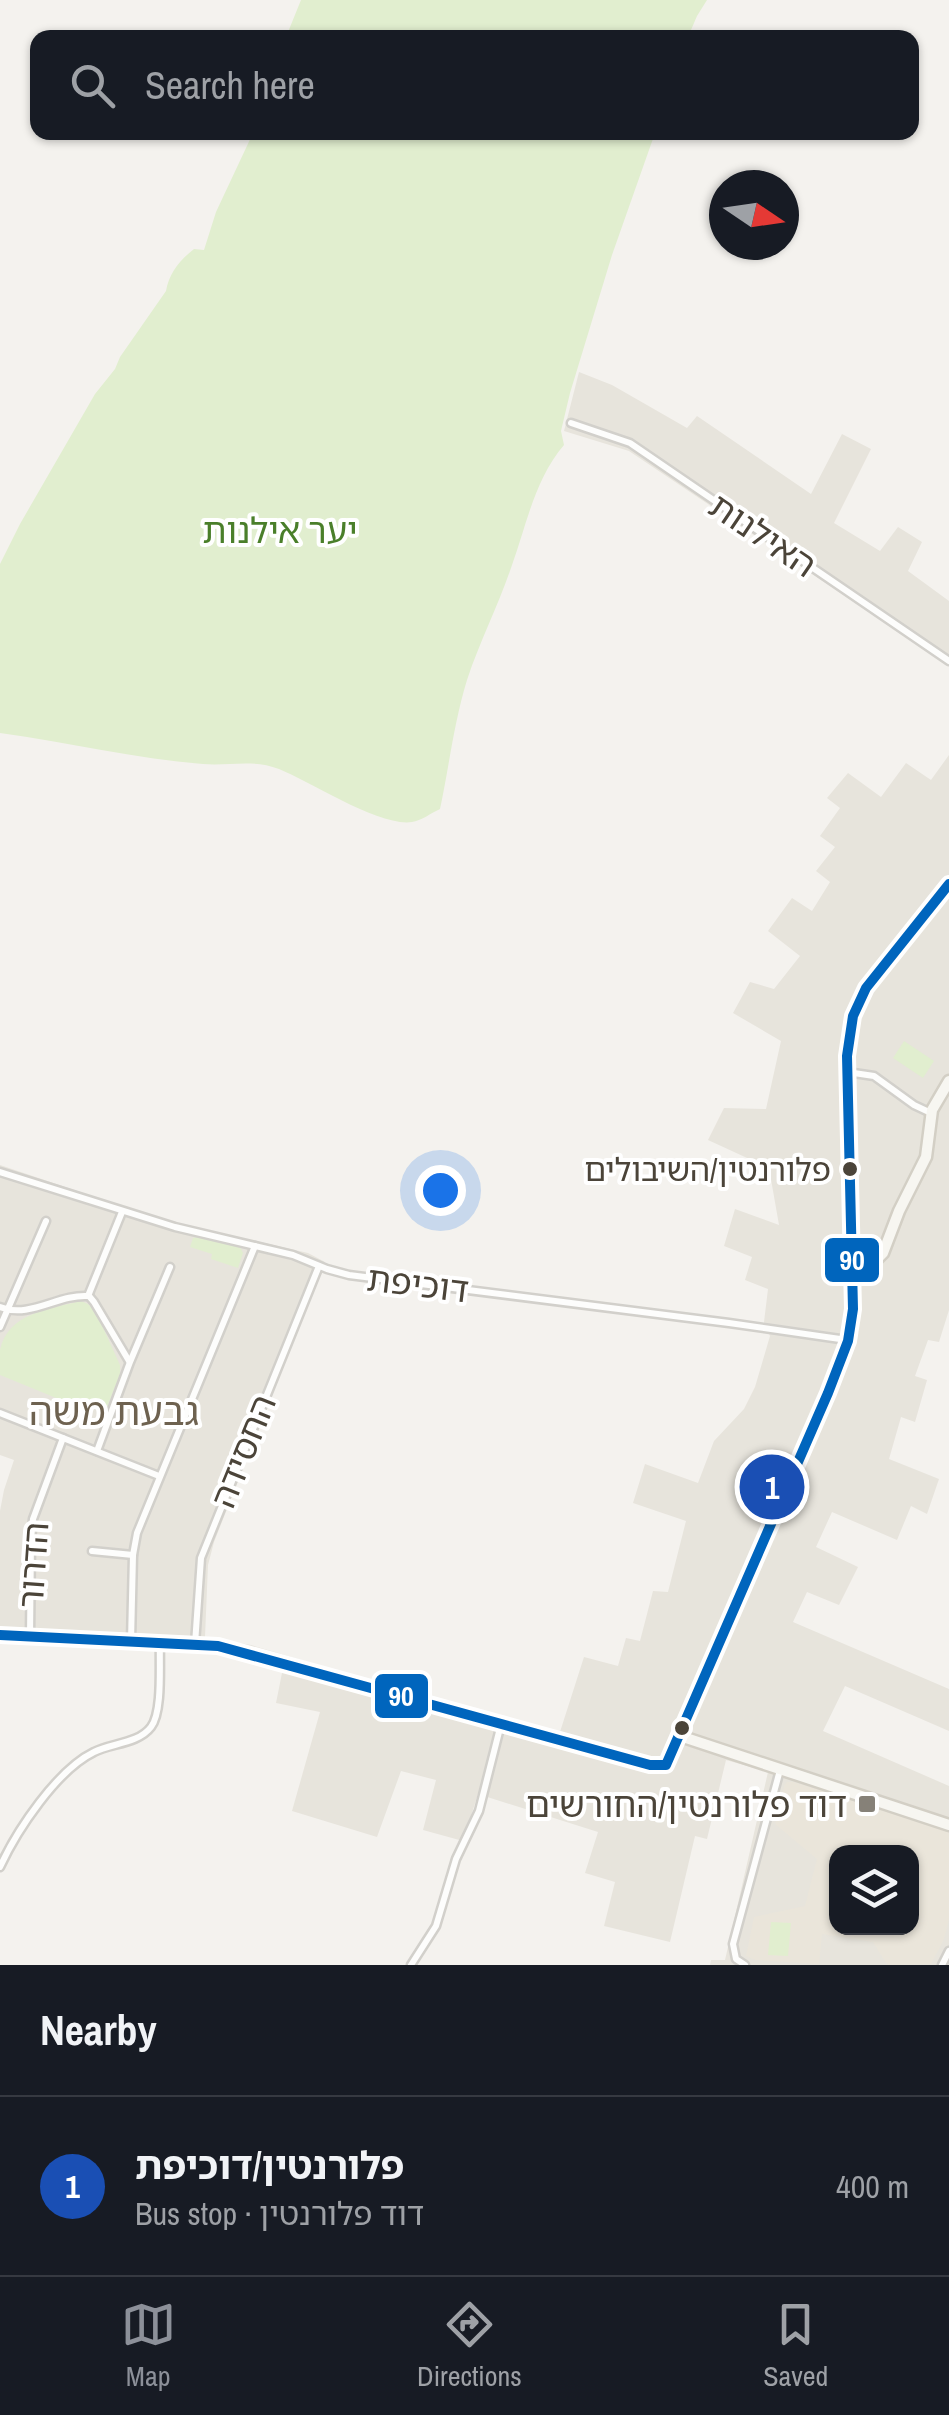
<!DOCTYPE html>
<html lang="en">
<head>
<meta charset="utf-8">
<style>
	:root { --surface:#171b24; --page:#242831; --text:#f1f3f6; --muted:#9ea1a6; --line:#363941; --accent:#8c9099 }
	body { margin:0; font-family:"Archivo Narrow","Noto Sans Hebrew",sans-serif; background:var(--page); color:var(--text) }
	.controls { position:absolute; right:30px; bottom:30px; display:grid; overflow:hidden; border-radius:20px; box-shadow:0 2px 8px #0004 }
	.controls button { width:90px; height:90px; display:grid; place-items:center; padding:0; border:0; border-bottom:2px solid var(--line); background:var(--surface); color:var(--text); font:50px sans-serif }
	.compass { position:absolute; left:709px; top:170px; width:90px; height:90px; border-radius:50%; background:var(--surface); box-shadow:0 2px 8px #0004; rotate:103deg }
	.you { position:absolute; left:440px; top:1190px; width:35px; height:35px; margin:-25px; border:8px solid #fff; border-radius:50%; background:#1a73e8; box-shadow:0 0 0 15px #1a73e833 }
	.badge { display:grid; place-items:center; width:65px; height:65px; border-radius:50%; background:var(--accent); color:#fff; font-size:32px; font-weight:700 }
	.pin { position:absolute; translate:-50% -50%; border:5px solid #fff; box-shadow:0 2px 10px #0006 }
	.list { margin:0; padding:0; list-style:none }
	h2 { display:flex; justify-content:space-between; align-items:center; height:130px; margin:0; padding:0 40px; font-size:42px }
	h2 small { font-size:32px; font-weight:400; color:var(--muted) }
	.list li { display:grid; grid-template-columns:65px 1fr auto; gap:30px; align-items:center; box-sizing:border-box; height:180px; padding:0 40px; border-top:2px solid var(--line) }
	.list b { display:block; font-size:38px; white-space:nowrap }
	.list p { margin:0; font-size:32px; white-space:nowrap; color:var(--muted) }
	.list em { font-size:32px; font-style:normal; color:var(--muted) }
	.icon { flex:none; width:55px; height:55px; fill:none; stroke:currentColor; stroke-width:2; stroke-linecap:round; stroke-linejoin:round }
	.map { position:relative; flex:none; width:949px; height:1965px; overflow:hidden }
	.search { position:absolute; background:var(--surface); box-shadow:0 2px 8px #0004; left:30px; right:30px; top:30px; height:110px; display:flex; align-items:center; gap:25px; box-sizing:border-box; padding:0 35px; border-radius:20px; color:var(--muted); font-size:38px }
	.sheet { height:310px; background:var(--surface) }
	nav { display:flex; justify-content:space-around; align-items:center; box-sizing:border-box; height:140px; border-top:2px solid var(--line); background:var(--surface); font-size:28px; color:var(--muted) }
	nav a { display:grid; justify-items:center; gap:5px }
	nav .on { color:var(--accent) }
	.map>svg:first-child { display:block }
	.residential { fill:#e7e4dc; fill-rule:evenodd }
	.education { fill:#eae5da; fill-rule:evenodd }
	.green { fill:#e1eecf }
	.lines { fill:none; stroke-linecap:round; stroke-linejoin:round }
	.street-casing { stroke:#d2d0cb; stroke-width:11 }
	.secondary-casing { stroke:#d3cfc5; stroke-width:15 }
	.street { stroke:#fdfdfc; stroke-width:6 }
	.secondary { stroke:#f7f6f1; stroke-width:10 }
	.bus-1-casing { stroke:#fff; stroke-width:18 }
	.bus-1 { stroke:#0065bd; stroke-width:10 }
	.bus-dot { fill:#4b4439; stroke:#fff; stroke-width:4 }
	.poi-dot { fill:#868178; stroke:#fff; stroke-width:4 }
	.labels { text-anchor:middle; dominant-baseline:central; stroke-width:8; stroke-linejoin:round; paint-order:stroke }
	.bus-label { font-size:32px; fill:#4b4439; stroke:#fff; text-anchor:end }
	.park-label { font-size:35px; fill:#4a7f2a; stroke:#fff }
	.street-label { font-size:35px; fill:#4b4439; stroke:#fff }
	.poi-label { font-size:35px; fill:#4b4439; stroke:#fff; text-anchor:end }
	.neighbourhood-label { font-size:38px; fill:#6e6250; stroke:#fff }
	.line-badge { stroke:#fff; stroke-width:4 }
	.badge-label { font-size:28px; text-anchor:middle; font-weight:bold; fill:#fff }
</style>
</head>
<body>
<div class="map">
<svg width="949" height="1965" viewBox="0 0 949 1965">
	<rect width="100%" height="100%" fill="#f4f2ee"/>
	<g class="residential">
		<path d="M 579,372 L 612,385 L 687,428 L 697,416 L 811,494 L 842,434 L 871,449 L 834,523 L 880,551 L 898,527 L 922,542 L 908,571 L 949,601 L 949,666 L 629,451 L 564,431 Z"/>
		<path d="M 949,755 L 949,1310 L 939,1342 L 928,1340 L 915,1376 L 927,1380 L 915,1422 L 901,1417 L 889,1459 L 939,1479 L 927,1514 L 911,1506 L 897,1540 L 832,1512 L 816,1547 L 858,1567 L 839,1605 L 807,1592 L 793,1622 L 949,1689 L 949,1731 L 845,1686 L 823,1731 L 949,1786 L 949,1965 L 710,1965 L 711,1960 L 725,1960 L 768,1772 L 726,1760 L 707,1839 L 695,1836 L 670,1942 L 604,1926 L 615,1882 L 585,1873 L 598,1832 L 478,1794 L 463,1841 L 423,1830 L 436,1780 L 401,1771 L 377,1837 L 292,1811 L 320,1712 L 276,1703 L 283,1668 L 210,1648 L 0,1639 L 0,1511 L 4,1490 L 14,1460 L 0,1455 L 0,1165 L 175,1224 L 269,1244 L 308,1253 L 325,1262 L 214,1542 L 208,1565 L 205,1637 L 251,1645 L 559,1735 L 584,1657 L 618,1666 L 626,1638 L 640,1641 L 653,1591 L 668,1592 L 686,1521 L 633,1503 L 645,1464 L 698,1483 L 714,1441 L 744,1409 L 755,1387 L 770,1336 L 764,1322 L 768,1289 L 745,1280 L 752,1257 L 724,1246 L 735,1209 L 779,1225 L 769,1168 L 708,1140 L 724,1108 L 766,1109 L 781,1041 L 733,1013 L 750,982 L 774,989 L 800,956 L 768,931 L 792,898 L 812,911 L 830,882 L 816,871 L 835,847 L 820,836 L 840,808 L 827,798 L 848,773 L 881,797 L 906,763 L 931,780 ZM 836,1852 L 912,1852 L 912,1928 L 836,1928 Z"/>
	</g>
	<path class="education" d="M 787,1782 L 793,1782 L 949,1830 L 949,1919 L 944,1939 L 931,1964 L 890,1965 L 886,1963 L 873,1942 L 822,1934 L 819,1964 L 755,1960 L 746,1956 L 754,1917 L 805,1906 L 817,1859 L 775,1824 L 784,1786 ZM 836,1852 L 912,1852 L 912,1928 L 836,1928 Z"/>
	<g class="green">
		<path d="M 301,0 L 707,0 L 697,16 L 688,37 L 286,37 Z"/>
		<path d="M 253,133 L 655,133 L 612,255 L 570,393 L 561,431 L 564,445 C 535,479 527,523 512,565 C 499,604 480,641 467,680 C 454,722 449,767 440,809 C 431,813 421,821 412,822 C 380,827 311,782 279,769 C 253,759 230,766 203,764 C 135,759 68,742 0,733 L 0,564 L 20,524 L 95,394 L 115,369 L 120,357 L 166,291 C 169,273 180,260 194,249 L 204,250 L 216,212 Z"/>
		<path d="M 904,1041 L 934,1061 L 923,1078 L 893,1058 Z"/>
		<path d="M 197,1237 L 240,1247 L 243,1253 L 238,1268 L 211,1259 L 212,1254 L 190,1247 L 193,1238 Z"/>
		<path d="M 81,1301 L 88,1304 L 95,1310 L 120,1365 L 120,1374 L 107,1407 L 93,1401 L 88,1411 L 0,1375 C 0,1367 0,1357 0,1350 C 8,1313 49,1309 81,1301 Z"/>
		<path d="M 771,1922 L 791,1923 L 788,1956 L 768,1955 Z"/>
	</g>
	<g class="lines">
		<defs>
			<g id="street">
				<path d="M 571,423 L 630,443 L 949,661"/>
				<path d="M 847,1072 L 874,1076 L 914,1105 L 931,1113"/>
				<path d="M 0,1172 L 175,1227 L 293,1255 L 327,1269 L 349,1275 L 729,1323 L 847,1340"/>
				<path d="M 88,1296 L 122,1212"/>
				<path d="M 89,1296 L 94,1302 L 129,1361"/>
				<path d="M 0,1307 C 30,1319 58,1294 88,1296"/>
				<path d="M 0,1327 L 46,1221"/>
				<path d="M 0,1413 L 159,1476"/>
				<path d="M 97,1451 L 130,1362 L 170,1267"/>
				<path d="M 92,1551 L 133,1555"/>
				<path d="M 0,1635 L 218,1646 L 656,1766 L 666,1765 L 680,1736"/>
				<path d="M 30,1636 L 31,1540 L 33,1519 L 63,1438"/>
				<path d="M 131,1641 L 133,1555 L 137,1533 L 255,1246"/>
				<path d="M 195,1644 L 201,1558 L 319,1266"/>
				<path d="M 0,1867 C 17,1830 57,1770 94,1752 C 111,1743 138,1744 151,1727 C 163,1711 159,1664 160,1642"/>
				<path d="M 411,1965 L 436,1926 L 456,1859 L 479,1811 L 501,1724"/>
				<path d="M 745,1965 L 736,1959 L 733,1944 L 780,1770"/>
				<path d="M 942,1965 L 949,1951"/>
			</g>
			<g id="secondary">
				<path d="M 949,884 L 866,988 L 853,1016 L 847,1056 L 853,1309 L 851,1330 L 838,1367 L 680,1736 L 949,1825"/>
				<path d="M 851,1265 L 874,1262 L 883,1253 L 899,1211 L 926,1157 L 932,1110 L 949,1081"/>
			</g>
		</defs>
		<use href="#street" class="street-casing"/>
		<use href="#secondary" class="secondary-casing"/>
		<use href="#street" class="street"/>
		<use href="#secondary" class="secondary"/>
		<defs>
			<path id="bus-1" d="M 0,1635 L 218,1646 L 650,1765 L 666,1765 L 828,1393 L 848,1341 L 853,1309 L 847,1056 L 853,1016 L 866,988 L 949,884"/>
		</defs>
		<use href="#bus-1" class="bus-1-casing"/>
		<use href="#bus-1" class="bus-1"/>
	</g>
	<g class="bus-dot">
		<circle cx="850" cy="1169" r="9"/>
		<circle cx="682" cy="1728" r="9"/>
	</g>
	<rect class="poi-dot" x="857" y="1794" width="20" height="20" rx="5"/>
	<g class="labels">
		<g class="bus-label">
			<text x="831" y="1169">פלורנטין/השיבולים</text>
		</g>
		<g class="park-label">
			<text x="280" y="530">יער אילנות</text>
		</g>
		<g class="street-label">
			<text transform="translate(763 535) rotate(34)">האילנות</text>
			<text transform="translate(418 1284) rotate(7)">דוכיפת</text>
			<text transform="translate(243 1451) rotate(-68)">החסידה</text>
			<text transform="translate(33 1565) rotate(-86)">הדרור</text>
		</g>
		<g class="poi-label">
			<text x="847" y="1804">דוד פלורנטין/החורשים</text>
		</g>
		<g class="neighbourhood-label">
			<text x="114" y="1411">גבעת משה</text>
		</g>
	</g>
	<g class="line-badge">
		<rect x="823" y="1236" width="58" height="48" rx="10" fill="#0065bd"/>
		<rect x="373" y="1672" width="57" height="48" rx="10" fill="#0065bd"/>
	</g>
	<g class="badge-label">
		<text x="852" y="1270">90</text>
		<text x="401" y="1706">90</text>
	</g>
</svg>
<div class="controls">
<button><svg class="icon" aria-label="layers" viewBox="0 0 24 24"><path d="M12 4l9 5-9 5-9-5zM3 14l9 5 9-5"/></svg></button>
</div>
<svg class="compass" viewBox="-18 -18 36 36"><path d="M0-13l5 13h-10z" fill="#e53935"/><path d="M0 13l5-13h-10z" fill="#9ea1a6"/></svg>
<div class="you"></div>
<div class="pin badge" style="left:772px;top:1487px;background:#1a4fb4">1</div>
<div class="search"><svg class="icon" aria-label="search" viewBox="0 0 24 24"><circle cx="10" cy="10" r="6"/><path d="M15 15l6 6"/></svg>Search here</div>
</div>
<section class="sheet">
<h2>Nearby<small></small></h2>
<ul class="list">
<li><span class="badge" style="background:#1a4fb4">1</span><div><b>פלורנטין/דוכיפת</b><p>Bus stop · דוד פלורנטין</p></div><em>400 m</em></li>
</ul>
</section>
<nav>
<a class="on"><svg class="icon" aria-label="map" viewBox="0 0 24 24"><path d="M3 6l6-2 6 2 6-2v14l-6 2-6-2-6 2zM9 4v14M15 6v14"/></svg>Map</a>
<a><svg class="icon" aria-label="directions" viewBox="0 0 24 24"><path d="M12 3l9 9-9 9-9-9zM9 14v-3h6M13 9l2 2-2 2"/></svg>Directions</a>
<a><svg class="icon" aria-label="saved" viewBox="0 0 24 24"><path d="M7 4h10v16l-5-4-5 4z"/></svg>Saved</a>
</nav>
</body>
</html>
